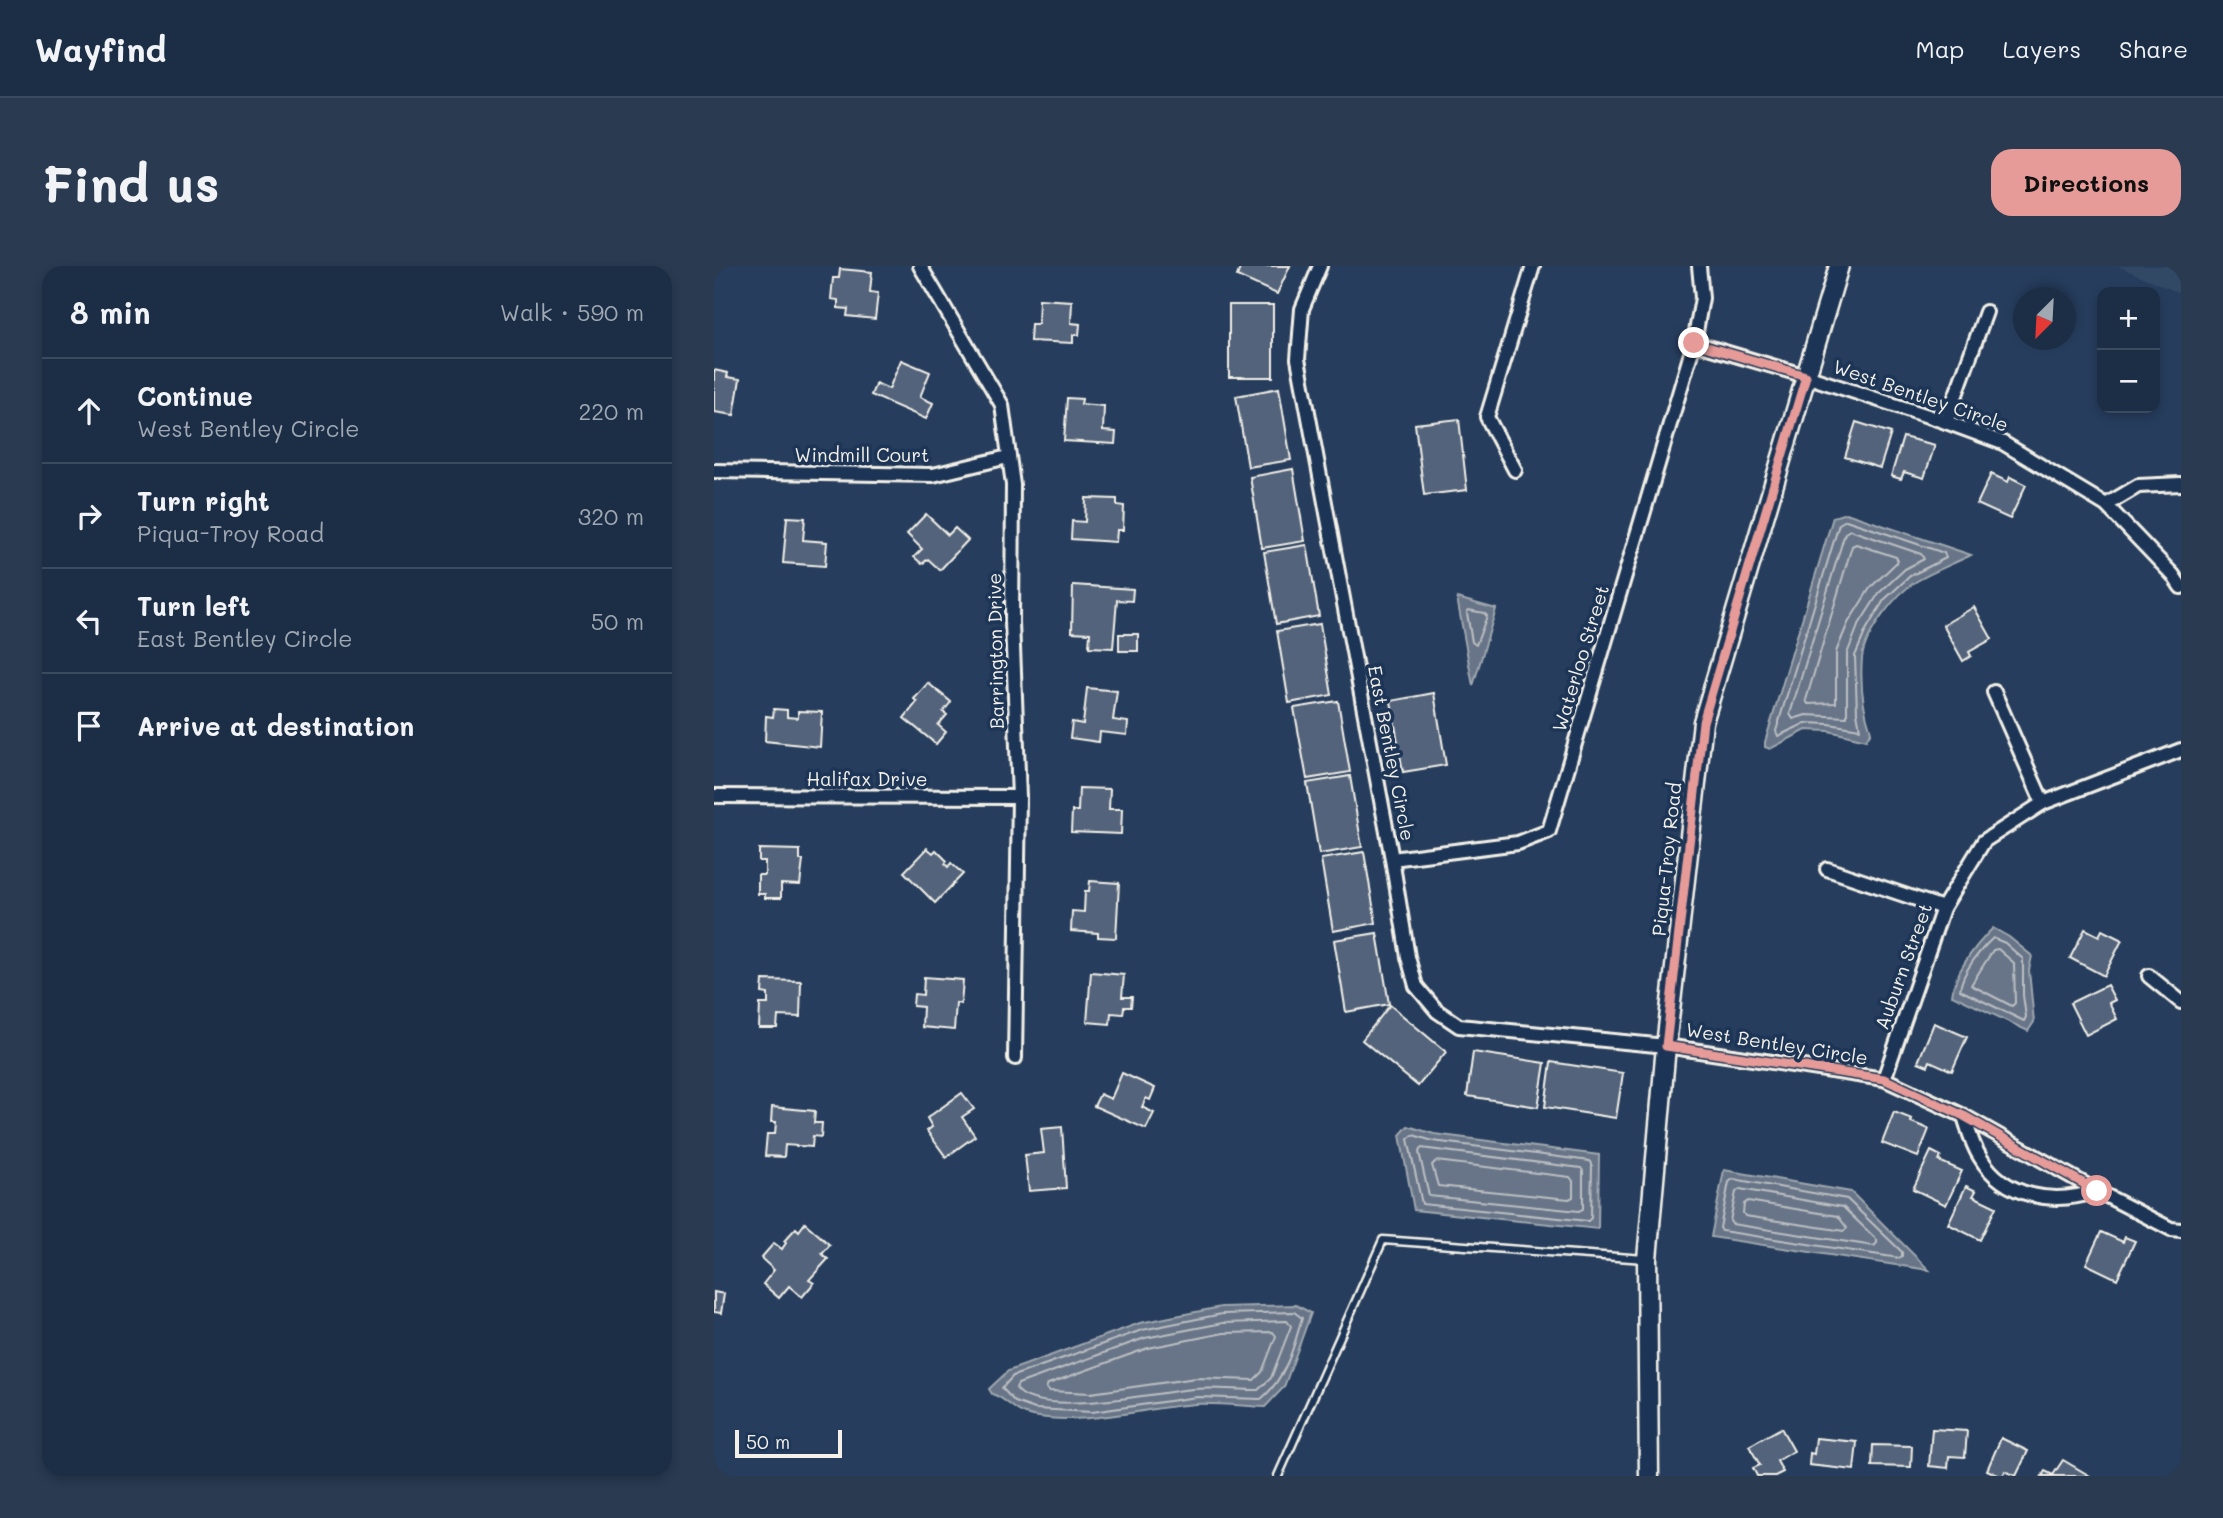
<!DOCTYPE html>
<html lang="en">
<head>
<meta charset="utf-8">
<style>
	:root { --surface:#1c2e46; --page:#293a51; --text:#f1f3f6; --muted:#a0a8b3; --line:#3a4a5f; --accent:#e69b98 }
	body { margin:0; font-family:Mali,sans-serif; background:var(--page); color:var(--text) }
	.controls { position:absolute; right:21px; top:21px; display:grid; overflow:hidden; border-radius:14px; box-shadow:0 4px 10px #0003 }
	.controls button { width:63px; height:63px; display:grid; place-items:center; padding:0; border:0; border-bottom:2px solid var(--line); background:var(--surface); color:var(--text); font:35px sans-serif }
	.compass { position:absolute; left:1299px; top:21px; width:63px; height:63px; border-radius:50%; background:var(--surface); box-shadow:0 4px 10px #0003; rotate:204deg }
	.scale { position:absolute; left:21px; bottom:18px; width:107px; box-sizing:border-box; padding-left:7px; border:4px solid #f4f1e8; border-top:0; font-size:19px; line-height:24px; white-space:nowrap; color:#f4f1e8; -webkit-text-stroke:5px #1d3557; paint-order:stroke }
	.stop { position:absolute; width:21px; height:21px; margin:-16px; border:5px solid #e69b98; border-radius:50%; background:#fff }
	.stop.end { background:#e69b98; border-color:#fff; box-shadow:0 2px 7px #0008 }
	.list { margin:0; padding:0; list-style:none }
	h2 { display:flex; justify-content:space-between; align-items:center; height:91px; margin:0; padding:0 28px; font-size:30px }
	h2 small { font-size:23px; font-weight:400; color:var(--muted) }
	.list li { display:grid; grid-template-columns:46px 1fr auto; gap:21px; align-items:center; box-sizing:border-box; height:105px; padding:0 28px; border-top:2px solid var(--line) }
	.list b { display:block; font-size:26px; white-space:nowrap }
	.list p { margin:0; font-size:23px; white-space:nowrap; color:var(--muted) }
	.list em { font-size:23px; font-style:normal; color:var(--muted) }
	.icon { flex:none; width:38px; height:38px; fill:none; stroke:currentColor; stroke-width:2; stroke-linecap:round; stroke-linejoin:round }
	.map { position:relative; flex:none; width:1467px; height:1210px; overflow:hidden; border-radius:21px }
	header { display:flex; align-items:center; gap:42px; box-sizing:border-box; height:98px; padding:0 35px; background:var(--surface); border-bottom:2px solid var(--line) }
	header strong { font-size:33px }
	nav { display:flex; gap:38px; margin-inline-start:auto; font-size:24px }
	.intro { display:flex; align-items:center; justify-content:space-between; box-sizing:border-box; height:168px; padding:0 42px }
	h1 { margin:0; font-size:49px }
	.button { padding:18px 32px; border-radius:21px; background:var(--accent); color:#111; font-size:24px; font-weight:700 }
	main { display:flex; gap:42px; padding:0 42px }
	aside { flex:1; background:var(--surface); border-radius:21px; box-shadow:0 4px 10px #0003 }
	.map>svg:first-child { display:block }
	.built { fill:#334966 }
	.water { fill:#677588; stroke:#9fa7ae; stroke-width:2 }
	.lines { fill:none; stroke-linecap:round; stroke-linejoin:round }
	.shore { stroke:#bcbfc2; stroke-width:2 }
	.building { fill:#52647b; stroke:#f4f1e8; stroke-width:2 }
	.lane-casing { stroke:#f4f1e8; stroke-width:11 }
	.street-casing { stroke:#f4f1e8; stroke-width:18 }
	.secondary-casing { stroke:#f4f1e8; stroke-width:23 }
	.lane { stroke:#1d3557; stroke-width:6 }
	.street { stroke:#1d3557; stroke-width:12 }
	.secondary { stroke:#1d3557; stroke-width:18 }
	.route { stroke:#e69b98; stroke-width:9 }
	.labels { text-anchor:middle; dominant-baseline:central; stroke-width:7; stroke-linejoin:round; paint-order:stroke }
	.street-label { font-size:19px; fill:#f4f1e8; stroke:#1d3557 }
</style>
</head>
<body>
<header>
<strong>Wayfind</strong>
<nav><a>Map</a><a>Layers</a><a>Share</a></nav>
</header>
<div class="intro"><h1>Find us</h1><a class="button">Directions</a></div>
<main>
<aside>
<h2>8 min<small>Walk · 590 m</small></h2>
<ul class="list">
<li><svg class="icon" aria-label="ahead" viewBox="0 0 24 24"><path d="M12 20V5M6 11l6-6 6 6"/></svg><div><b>Continue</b><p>West Bentley Circle</p></div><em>220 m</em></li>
<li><svg class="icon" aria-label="right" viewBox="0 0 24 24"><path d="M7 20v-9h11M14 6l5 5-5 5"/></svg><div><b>Turn right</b><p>Piqua-Troy Road</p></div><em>320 m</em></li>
<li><svg class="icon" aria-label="left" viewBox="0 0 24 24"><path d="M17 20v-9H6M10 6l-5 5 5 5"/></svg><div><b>Turn left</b><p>East Bentley Circle</p></div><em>50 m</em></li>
<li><svg class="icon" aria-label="arrive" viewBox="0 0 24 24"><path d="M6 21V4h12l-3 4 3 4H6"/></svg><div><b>Arrive at destination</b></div></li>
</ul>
</aside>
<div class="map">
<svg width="1467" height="1210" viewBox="0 0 1467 1210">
	<rect width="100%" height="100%" fill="#263d5d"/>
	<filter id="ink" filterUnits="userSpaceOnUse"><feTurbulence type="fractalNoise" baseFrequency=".0143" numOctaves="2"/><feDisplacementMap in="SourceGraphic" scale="14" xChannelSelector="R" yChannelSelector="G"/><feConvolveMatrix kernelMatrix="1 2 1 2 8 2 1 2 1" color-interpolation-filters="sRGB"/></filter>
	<g filter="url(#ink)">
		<path class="built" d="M 1404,0 L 1467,0 L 1467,28 Z"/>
		<g class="water">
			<path d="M 1132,247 L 1257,289 C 1239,298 1220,305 1203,315 C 1182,327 1151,367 1148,392 C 1146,417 1149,443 1157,466 L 1152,474 L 1115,465 L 1092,464 L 1056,483 L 1051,481 L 1051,476 L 1119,251 Z"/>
			<path d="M 743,332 L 782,343 L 759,420 Z"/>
			<path d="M 1279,662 L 1295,671 L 1318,690 L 1315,704 L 1320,756 L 1314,765 L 1238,729 C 1242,703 1261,680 1279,662 Z"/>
			<path d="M 694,860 L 720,868 L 885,889 L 884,963 L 700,944 L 686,869 Z"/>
			<path d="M 1010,904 L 1137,926 L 1215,1004 L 997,971 Z"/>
			<path d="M 582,1039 L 597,1047 L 570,1121 L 551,1141 C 528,1140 504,1137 481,1138 C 429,1142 371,1160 319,1150 C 300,1147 294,1133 278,1128 L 275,1123 L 294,1105 L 426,1057 L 507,1041 Z"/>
		</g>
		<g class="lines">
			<g class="shore">
				<path d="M 1132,254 L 1230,287 L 1232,292 L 1196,310 L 1170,334 L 1152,364 L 1141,390 L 1143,447 L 1146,463 L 1115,458 L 1092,457 L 1064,470 L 1062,465 L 1125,258 Z"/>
				<path d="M 1136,264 L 1207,288 L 1210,293 L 1191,303 L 1165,327 L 1144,360 L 1133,388 L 1133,451 L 1092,449 L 1079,453 L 1076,448 L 1131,267 Z"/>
				<path d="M 1142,278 L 1182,291 L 1184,295 L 1156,322 L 1134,357 L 1122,386 L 1122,437 L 1094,438 L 1092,434 L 1138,280 Z"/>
				<path d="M 754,344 L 770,347 L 773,350 L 762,379 L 758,376 L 753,347 Z"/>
				<path d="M 1279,672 L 1291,677 L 1309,693 L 1309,729 L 1312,751 L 1310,755 L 1246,724 C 1248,706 1266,684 1279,672 Z"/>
				<path d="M 1284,683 L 1300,697 L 1301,737 L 1298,740 L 1257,719 L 1279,684 Z"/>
				<path d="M 699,869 L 719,875 L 876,895 L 878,898 L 877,952 L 874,955 L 708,938 L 694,873 Z"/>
				<path d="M 707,882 L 867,902 L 869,905 L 869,943 L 865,945 L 715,930 L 705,886 Z"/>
				<path d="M 722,895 L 856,911 L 859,915 L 859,931 L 855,933 L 724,920 L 718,899 Z"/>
				<path d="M 1019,913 L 1133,933 L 1188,986 L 1188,990 L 1185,992 L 1008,965 L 1006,962 L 1015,916 Z"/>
				<path d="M 1026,923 L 1129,941 L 1163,974 L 1163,977 L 1160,980 L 1018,958 L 1016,955 L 1022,926 Z"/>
				<path d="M 1034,935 L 1124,950 L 1133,962 L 1130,965 L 1031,950 L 1029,947 L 1030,938 Z"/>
				<path d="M 580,1046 L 588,1052 C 580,1081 571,1114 547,1133 L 483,1131 L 378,1146 L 321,1143 L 301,1136 L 288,1122 L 299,1110 L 428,1064 L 508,1048 Z"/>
				<path d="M 573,1055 L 577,1060 L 557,1112 L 544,1124 C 523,1124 500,1121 479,1123 C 445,1126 321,1153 302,1122 L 304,1118 L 431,1072 L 509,1057 Z"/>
				<path d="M 559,1066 L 562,1070 L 548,1106 L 540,1114 L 482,1112 L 377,1127 L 335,1125 L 332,1122 L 334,1118 L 434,1082 L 510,1067 Z"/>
			</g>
		</g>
		<g class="building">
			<path d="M 527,0 L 576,0 L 563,28 L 523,10 Z"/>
			<path d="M 126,3 L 158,6 L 156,26 L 164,27 L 161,53 L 133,50 L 134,43 L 124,42 L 124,34 L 117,33 L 119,12 L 125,12 Z"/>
			<path d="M 325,33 L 358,35 L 357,57 L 366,58 L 365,69 L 359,69 L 359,77 L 316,75 L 317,58 L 324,58 Z"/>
			<rect x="515" y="39" width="44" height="72"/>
			<path d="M 187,94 L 216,106 L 206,131 L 219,137 L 212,153 L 157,129 L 162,117 L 175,123 Z"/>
			<path d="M 0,104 L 14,107 L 13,111 L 26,113 L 20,149 L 0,146 Z"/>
			<path d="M 565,122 L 577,194 L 534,201 L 522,130 Z"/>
			<path d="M 353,132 L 368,133 L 367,138 L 390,140 L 389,165 L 402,166 L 401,178 L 350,175 Z"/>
			<path d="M 745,153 L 753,224 L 710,229 L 701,158 Z"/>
			<path d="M 1142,156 L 1177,167 L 1166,202 L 1131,191 Z"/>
			<path d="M 1189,171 L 1221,179 L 1210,212 L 1190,206 L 1187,213 L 1177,210 Z"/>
			<path d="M 579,203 L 591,275 L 548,282 L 536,211 Z"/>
			<path d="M 1277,208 L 1294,216 L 1296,211 L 1312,219 L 1296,253 L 1263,238 Z"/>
			<path d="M 372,232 L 403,233 L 403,239 L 410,240 L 409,264 L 403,264 L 402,276 L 357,273 L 358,255 L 371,256 Z"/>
			<path d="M 212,248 L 234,269 L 241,262 L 254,274 L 226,304 L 214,293 L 208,298 L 200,291 L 208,283 L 193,268 Z"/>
			<path d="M 73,251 L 91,252 L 89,274 L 113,276 L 111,300 L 69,297 Z"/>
			<path d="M 593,279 L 605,350 L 562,358 L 550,286 Z"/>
			<path d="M 359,319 L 419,323 L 418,335 L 403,334 L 399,382 L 375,381 L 376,367 L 358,366 Z"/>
			<path d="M 1260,341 L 1278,373 L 1255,386 L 1257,390 L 1249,395 L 1229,359 Z"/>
			<path d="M 606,358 L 618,429 L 575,437 L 563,365 Z"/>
			<rect x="405" y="368" width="19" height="17"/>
			<path d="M 214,417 L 237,436 L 229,446 L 233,449 L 224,459 L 232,466 L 222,478 L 190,452 L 203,436 L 200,433 Z"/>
			<path d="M 373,422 L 403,425 L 399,454 L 414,456 L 413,469 L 386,466 L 385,476 L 356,472 L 358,456 L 369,458 Z"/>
			<path d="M 720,427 L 732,499 L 689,506 L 677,435 Z"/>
			<path d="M 624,435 L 636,506 L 593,513 L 580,442 Z"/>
			<path d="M 60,443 L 73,444 L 73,451 L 84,452 L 84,445 L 108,446 L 106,481 L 51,475 L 52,450 L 59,451 Z"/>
			<path d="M 636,510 L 648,581 L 605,588 L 593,517 Z"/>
			<path d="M 365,522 L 396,523 L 395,543 L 408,543 L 407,568 L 357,566 L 358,545 L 364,545 Z"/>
			<path d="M 213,582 L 219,587 L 222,584 L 233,595 L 231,598 L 234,601 L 237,597 L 249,608 L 221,637 L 190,606 Z"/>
			<path d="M 45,583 L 86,584 L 86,594 L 89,594 L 86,619 L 67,618 L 67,632 L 51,632 L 51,628 L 44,628 L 44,609 L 51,609 L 51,595 L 45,595 Z"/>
			<path d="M 650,586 L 662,657 L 619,665 L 607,593 Z"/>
			<path d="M 376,615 L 405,617 L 402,672 L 384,671 L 384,667 L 357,665 L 358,645 L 370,646 L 371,625 L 375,625 Z"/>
			<path d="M 1371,663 L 1385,670 L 1388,664 L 1408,674 L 1390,710 L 1356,692 Z"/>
			<path d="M 663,667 L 675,738 L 632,746 L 620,674 Z"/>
			<path d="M 377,706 L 410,709 L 408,731 L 418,731 L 417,741 L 410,741 L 409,748 L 397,747 L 396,758 L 373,756 Z"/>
			<path d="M 210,711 L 249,714 L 247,738 L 242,737 L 240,764 L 208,761 L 209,741 L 199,740 L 200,728 L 209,729 Z"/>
			<path d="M 49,714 L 87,715 L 86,751 L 64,750 L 63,762 L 45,762 L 46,738 L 54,738 L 54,728 L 48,727 Z"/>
			<path d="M 1393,719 L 1401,734 L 1395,737 L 1403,753 L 1372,769 L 1356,737 Z"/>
			<path d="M 676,739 L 732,786 L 704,820 L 648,774 Z"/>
			<path d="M 1220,757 L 1253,771 L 1238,805 L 1216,795 L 1214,800 L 1204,796 Z"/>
			<path d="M 759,786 L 831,797 L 824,841 L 753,830 Z"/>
			<path d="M 837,796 L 909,807 L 902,852 L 831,841 Z"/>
			<path d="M 408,807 L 441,822 L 436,834 L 432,832 L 428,841 L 440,847 L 432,863 L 380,840 L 386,828 L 397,833 Z"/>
			<path d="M 248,827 L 260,843 L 248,851 L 261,870 L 232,891 L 213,865 L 218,861 L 213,852 Z"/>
			<path d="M 58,841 L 101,845 L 100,857 L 108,857 L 107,871 L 99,870 L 98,881 L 71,879 L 70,891 L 51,890 L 53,868 L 61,868 L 62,856 L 57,856 Z"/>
			<path d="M 1180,846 L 1198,853 L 1197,856 L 1215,863 L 1204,891 L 1168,877 Z"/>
			<path d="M 348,861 L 352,922 L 315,925 L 311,889 L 330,887 L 327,863 Z"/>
			<path d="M 1217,885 L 1227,890 L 1225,895 L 1248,905 L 1232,939 L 1199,923 Z"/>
			<path d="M 1252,920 L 1262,925 L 1259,930 L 1282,941 L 1266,974 L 1234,958 Z"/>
			<path d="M 91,957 L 116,979 L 108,988 L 114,993 L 95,1014 L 100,1017 L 88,1031 L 75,1020 L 65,1032 L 49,1018 L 60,1004 L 47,992 L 60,977 L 68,983 L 72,977 L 70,975 L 82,962 L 85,965 Z"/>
			<path d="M 1387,966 L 1409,976 L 1411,971 L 1421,975 L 1403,1013 L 1372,998 Z"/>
			<path d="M 0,1026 L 10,1028 L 7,1047 L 0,1046 Z"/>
			<path d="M 1067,1162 L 1080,1185 L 1063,1195 L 1069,1206 L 1061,1210 L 1043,1210 L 1039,1202 L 1046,1199 L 1035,1180 Z"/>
			<path d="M 1218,1163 L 1253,1165 L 1251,1191 L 1235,1190 L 1234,1202 L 1215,1200 Z"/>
			<path d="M 1102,1172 L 1143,1176 L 1140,1204 L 1095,1199 L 1096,1187 L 1100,1188 Z"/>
			<path d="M 1287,1172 L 1314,1185 L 1302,1210 L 1291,1205 L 1289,1210 L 1286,1210 L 1273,1204 Z"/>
			<path d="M 1159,1179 L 1198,1180 L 1197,1201 L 1158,1200 Z"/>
			<path d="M 1349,1194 L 1376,1210 L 1328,1210 L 1331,1205 L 1339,1209 Z"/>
		</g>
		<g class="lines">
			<defs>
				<path id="lane" d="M 564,1210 L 669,974 L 931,993"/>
				<g id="street">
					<path d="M 206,0 L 288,139 L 299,219 L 298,356 L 305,531 L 301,792"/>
					<path d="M 606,0 L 588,43 L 584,93 L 678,593 L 694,691 L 702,720 L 723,745 L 745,760 L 952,780 L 1170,813 L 1250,850 L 1383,925 L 1457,963 L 1467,964"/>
					<path d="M 985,0 L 988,32 L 980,77 L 1092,110 L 1232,156 L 1289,177 L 1392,239 L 1459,309 L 1467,321"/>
					<path d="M 1232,156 L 1272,46"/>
					<path d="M 801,204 L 773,151 L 819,0"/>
					<path d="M 0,205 L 219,209 L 294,191"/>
					<path d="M 1392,239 L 1424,220 L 1467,218"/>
					<path d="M 1280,426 L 1329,537"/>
					<path d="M 0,530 L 305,531"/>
					<path d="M 678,593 L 804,577 L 835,565 L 980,77"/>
					<path d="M 1113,603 L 1229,642"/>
					<path d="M 1435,710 L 1467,736"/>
					<path d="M 1170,813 L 1229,642 L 1270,575 L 1329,537 L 1467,484"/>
					<path d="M 1250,850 C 1254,863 1258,879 1266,891 C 1291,933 1341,939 1383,925"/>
				</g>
				<path id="secondary" d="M 935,1210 L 933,993 L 952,780 L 989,456 L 1125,0"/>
			</defs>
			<use href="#lane" class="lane-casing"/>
			<use href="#street" class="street-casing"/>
			<use href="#secondary" class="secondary-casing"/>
			<use href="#lane" class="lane"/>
			<use href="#street" class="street"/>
			<use href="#secondary" class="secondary"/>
		</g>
	</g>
	<g class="lines" filter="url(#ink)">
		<path class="route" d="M 980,77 L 1092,110 L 989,456 L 952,780 L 1170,813 L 1250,850 L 1383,925"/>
	</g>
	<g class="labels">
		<g class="street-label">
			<text transform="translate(1207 129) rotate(19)">West Bentley Circle</text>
			<text x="148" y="188">Windmill Court</text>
			<text transform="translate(281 385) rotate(-91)">Barrington Drive</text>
			<text transform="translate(866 392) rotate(-73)">Waterloo Street</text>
			<text transform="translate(678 487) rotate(79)">East Bentley Circle</text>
			<text x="153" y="512">Halifax Drive</text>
			<text transform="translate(952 593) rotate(-84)">Piqua-Troy Road</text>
			<text transform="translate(1189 700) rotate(-70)">Auburn Street</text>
			<text transform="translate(1063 777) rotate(9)">West Bentley Circle</text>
		</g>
	</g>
</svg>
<div class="controls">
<button>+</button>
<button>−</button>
</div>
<svg class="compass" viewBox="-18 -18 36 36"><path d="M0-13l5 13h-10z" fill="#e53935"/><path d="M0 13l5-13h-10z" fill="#a0a8b3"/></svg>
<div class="scale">50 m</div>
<div class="stop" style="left:1383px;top:925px"></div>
<div class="stop end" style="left:980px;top:77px"></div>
</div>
</main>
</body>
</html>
